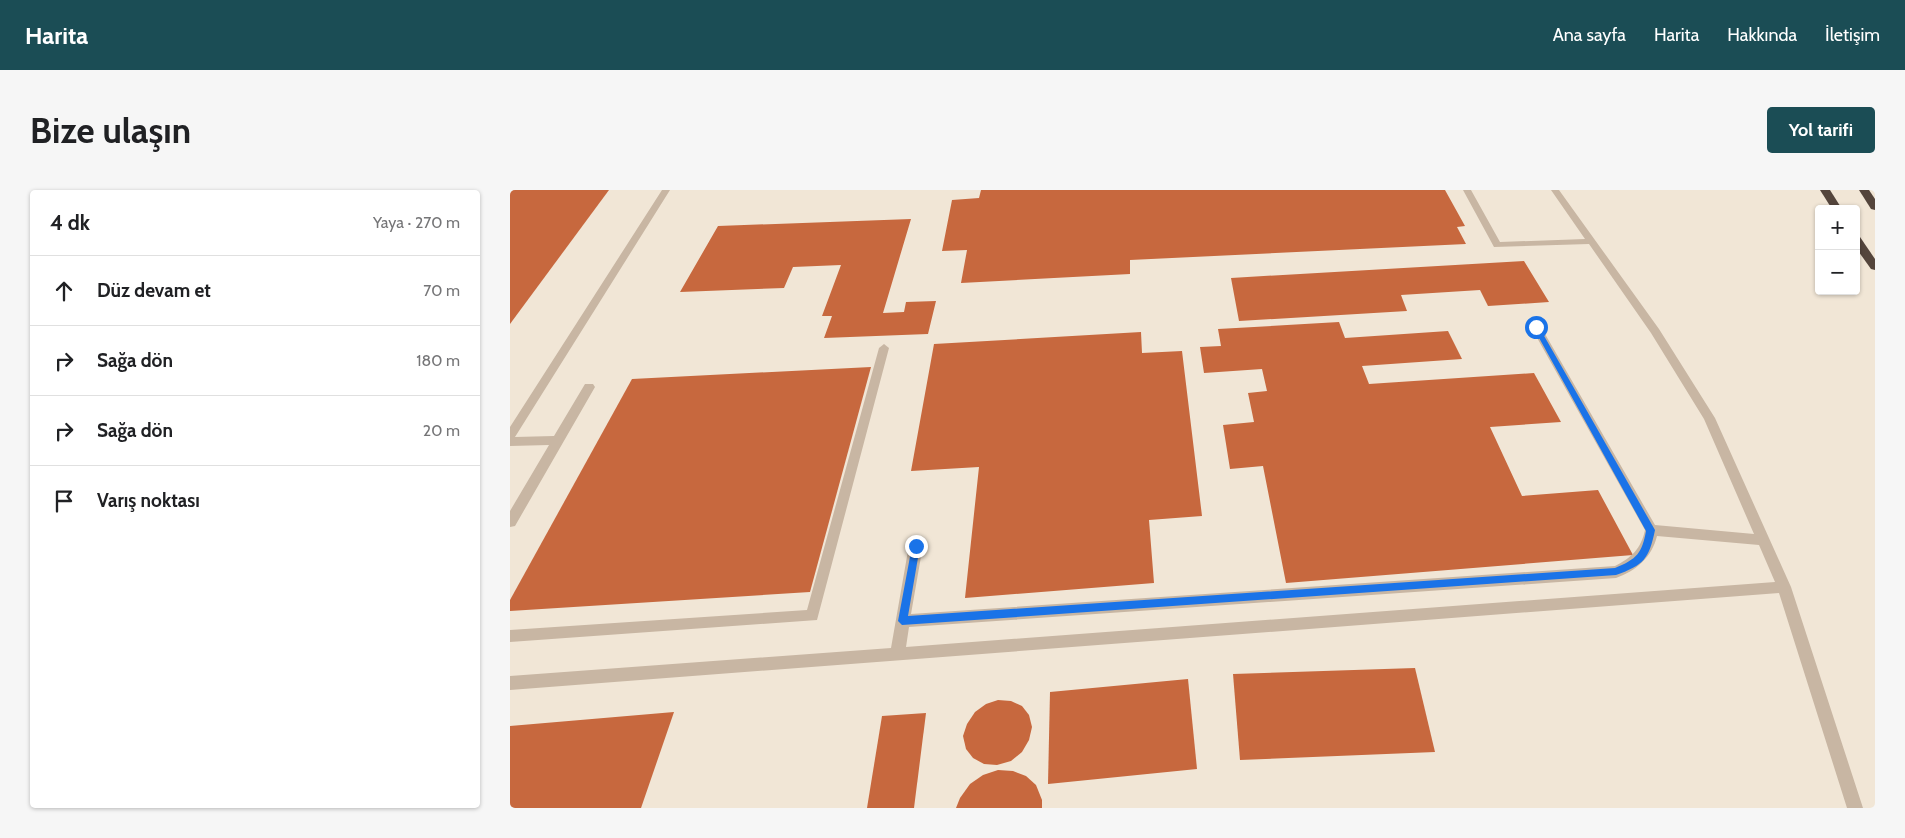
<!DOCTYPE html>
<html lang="tr">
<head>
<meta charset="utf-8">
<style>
	:root { --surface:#fff; --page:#f6f6f6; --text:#202124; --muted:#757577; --line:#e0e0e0; --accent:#1b4d55 }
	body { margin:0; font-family:Cabin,sans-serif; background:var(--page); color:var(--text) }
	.controls { position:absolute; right:15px; top:15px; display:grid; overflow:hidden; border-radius:5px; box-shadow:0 1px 4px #0004 }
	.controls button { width:45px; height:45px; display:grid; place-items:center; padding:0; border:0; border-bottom:1px solid var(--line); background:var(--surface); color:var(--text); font:25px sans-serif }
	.stop { position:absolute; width:15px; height:15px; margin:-11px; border:4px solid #1a73e8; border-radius:50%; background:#fff }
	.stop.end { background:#1a73e8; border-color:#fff; box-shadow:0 1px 5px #0008 }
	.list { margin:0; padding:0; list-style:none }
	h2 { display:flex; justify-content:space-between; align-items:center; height:65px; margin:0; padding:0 20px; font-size:21px }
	h2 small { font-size:16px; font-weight:400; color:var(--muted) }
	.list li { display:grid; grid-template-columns:32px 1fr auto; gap:15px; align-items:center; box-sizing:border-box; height:70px; padding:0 20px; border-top:1px solid var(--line) }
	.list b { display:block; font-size:19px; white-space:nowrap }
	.list em { font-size:16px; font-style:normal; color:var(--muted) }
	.icon { flex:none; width:28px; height:28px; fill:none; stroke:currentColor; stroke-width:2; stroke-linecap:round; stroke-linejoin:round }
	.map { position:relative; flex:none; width:1365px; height:618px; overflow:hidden; border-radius:5px }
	header { display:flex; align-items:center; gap:30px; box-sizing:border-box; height:70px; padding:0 25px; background:var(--accent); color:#fff }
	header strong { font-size:24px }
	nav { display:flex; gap:28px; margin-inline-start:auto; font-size:18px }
	.intro { display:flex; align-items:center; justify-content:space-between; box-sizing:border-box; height:120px; padding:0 30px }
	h1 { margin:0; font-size:35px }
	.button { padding:12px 22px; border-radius:5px; background:var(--accent); color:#fff; font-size:18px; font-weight:700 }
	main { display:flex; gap:30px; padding:0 30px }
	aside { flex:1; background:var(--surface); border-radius:5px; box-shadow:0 1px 4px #0004 }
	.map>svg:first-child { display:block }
	.building { fill:#c7683e }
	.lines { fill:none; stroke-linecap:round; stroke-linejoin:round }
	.minor { fill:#c8b6a3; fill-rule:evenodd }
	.highway { fill:#54453c; fill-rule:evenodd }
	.route { fill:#1a73e8 }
</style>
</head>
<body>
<header>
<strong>Harita</strong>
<nav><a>Ana sayfa</a><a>Harita</a><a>Hakkında</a><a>İletişim</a></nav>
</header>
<div class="intro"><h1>Bize ulaşın</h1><a class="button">Yol tarifi</a></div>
<main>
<aside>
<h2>4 dk<small>Yaya · 270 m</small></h2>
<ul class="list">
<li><svg class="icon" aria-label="ahead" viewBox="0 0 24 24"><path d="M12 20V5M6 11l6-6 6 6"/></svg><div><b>Düz devam et</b></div><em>70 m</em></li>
<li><svg class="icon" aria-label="right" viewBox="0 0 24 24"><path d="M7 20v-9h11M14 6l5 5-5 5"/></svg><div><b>Sağa dön</b></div><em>180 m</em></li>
<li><svg class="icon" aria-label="right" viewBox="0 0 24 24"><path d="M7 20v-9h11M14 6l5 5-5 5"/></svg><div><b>Sağa dön</b></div><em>20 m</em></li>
<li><svg class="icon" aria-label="arrive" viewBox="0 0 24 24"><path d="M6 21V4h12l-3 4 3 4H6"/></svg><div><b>Varış noktası</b></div></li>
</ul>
</aside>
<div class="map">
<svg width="1365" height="618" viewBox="0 0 1365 618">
	<rect width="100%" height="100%" fill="#f1e6d6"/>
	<g class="building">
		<path d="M 0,0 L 99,0 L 0,134 Z"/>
		<path d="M 471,0 L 935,0 L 955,36 L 947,37 L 956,54 L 620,70 L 620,84 L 451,93 L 457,60 L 432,61 L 442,10 L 469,8 Z"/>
		<path d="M 401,29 L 373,123 L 394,122 L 396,112 L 426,111 L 418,144 L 314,148 L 322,126 L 312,126 L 331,75 L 283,77 L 274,98 L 170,102 L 208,36 Z"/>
		<path d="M 1014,71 L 1039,112 L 978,116 L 970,100 L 891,105 L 897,121 L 729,131 L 721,88 Z"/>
		<path d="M 829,132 L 835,148 L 938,141 L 952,169 L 852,176 L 859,194 L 1024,183 L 1051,232 L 980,237 L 1012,306 L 1088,300 L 1123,365 L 776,393 L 753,276 L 720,279 L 713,235 L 744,232 L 738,203 L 757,201 L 752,179 L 694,183 L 690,157 L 711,156 L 708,139 Z"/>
		<path d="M 631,142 L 632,163 L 672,161 L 692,326 L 639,330 L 644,393 L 455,408 L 469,277 L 401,281 L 424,154 Z"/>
		<path d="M 361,177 L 300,402 L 0,421 L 0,410 L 122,189 Z"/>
		<path d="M 905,478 L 925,562 L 730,570 L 723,484 Z"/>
		<path d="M 678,489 L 687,579 L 538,594 L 540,502 Z"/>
		<path d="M 488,510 L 501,511 L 512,516 L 519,525 L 522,537 L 519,550 L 512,562 L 501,571 L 487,575 L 474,574 L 463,568 L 456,559 L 453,546 L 457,534 L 465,522 L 476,514 Z"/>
		<path d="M 164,522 L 131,618 L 0,618 L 0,536 Z"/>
		<path d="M 416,523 L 404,618 L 357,618 L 372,526 Z"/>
		<path d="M 488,580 L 503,581 L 516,586 L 526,595 L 532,610 L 532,618 L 446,618 L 450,608 L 460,594 L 473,585 Z"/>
	</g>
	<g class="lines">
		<g class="minor">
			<path d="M 152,0 L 160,0 L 5,247 L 44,246 L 75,194 L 83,194 L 85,197 L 5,336 L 0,337 L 0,321 L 39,255 L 0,256 L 0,237 Z"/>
			<path d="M 953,0 L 961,0 L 990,52 L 1075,49 L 1041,0 L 1049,0 L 1149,139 L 1205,228 L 1281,397 L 1353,618 L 1337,618 L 1269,403 L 0,500 L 0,486 L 381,458 L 399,355 L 401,351 L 406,350 L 411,351 L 413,355 L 401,424 L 1105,376 C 1121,368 1131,359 1135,340 L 1021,137 L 1026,134 L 1031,137 L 1145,335 L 1244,344 L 1194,229 L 1141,143 L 1079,54 L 984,57 ZM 1147,346 L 1249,355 L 1265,392 L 396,457 L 399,437 L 1106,388 C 1126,381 1142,367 1147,346 Z"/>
			<path d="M 374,154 L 379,158 L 307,430 L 0,452 L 0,440 L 297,420 L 369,158 Z"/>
		</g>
		<g class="highway">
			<path d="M 1310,0 L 1320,0 L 1332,19 L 1322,19 Z"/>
			<path d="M 1349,0 L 1359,0 L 1365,9 L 1365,20 L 1361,19 Z"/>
			<path d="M 1346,46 L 1350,47 L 1365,69 L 1365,80 L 1361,79 L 1346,58 Z"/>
		</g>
	</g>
	<path class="route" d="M 1026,135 L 1029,137 L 1145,340 C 1139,369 1134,375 1106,385 L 392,435 L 388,431 L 402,356 L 406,352 L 410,356 L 398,426 L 1105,378 C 1127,369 1132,363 1136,341 L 1023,137 Z"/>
</svg>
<div class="controls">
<button>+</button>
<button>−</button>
</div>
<div class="stop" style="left:1026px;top:137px"></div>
<div class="stop end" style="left:406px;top:356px"></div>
</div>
</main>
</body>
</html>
